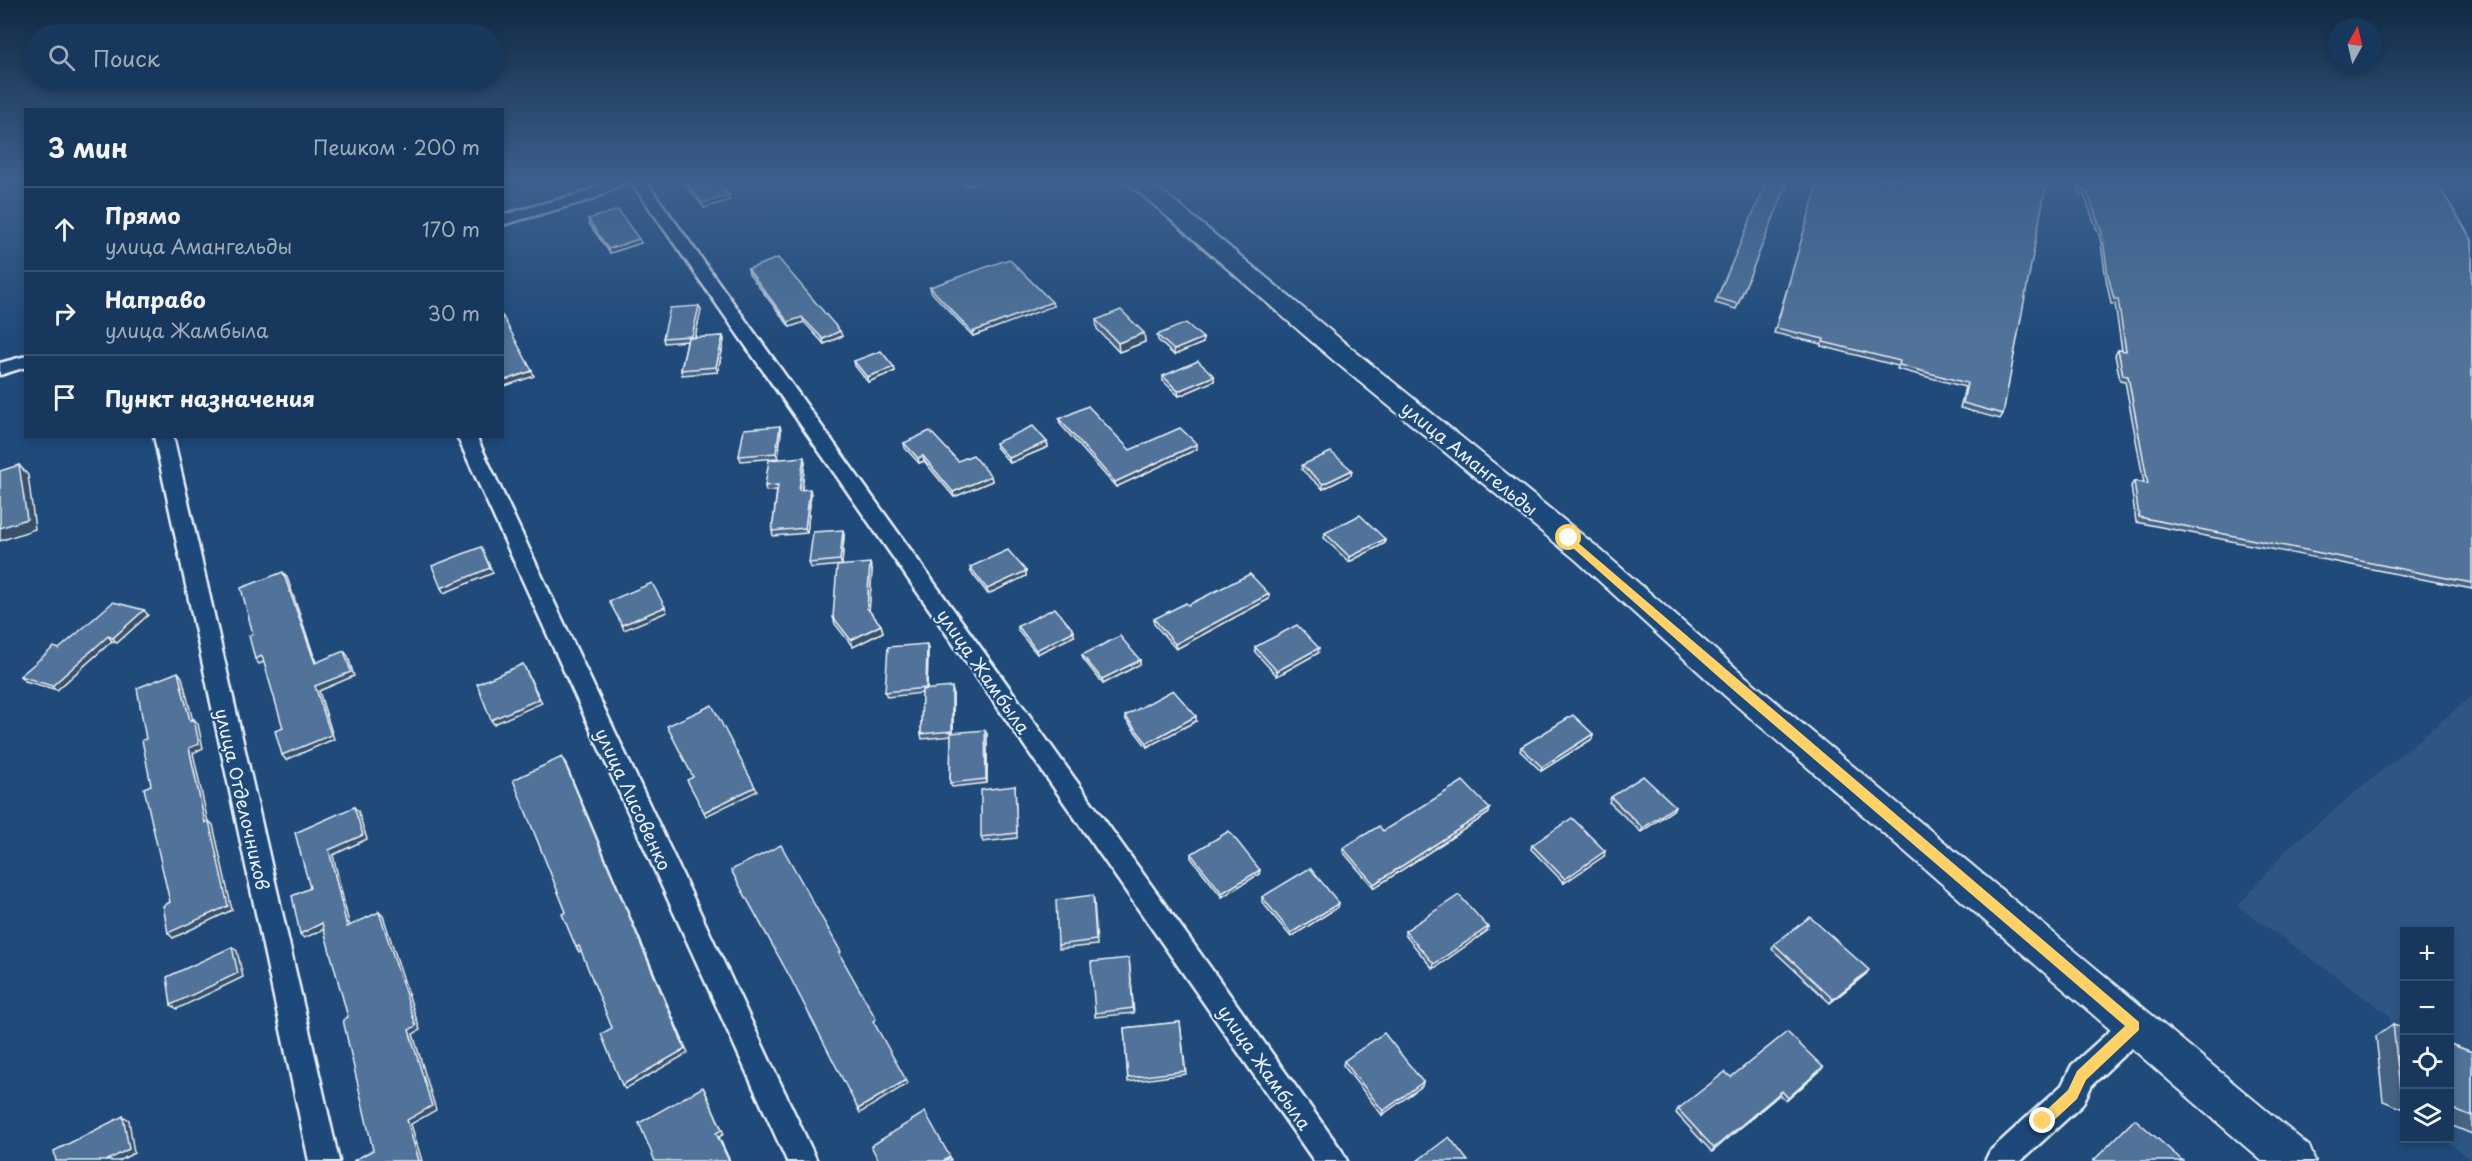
<!DOCTYPE html>
<html lang="ru">
<head>
<meta charset="utf-8">
<style>
	:root { --surface:#17385c; --page:#244365; --text:#f1f3f6; --muted:#9eacbb; --line:#365272 }
	body { margin:0; font-family:"Playpen Sans",sans-serif; background:var(--page); color:var(--text) }
	.controls { position:absolute; right:18px; bottom:18px; display:grid; overflow:hidden; border-radius:0px; box-shadow:0 3px 9px #0003 }
	.controls button { width:54px; height:54px; display:grid; place-items:center; padding:0; border:0; border-bottom:2px solid var(--line); background:var(--surface); color:var(--text); font:30px sans-serif }
	.compass { position:absolute; left:2328px; top:18px; width:54px; height:54px; border-radius:50%; background:var(--surface); box-shadow:0 3px 9px #0003; rotate:8deg }
	.stop { position:absolute; width:18px; height:18px; margin:-14px; border:4px solid #ffd166; border-radius:50%; background:#fff }
	.stop.end { background:#ffd166; border-color:#fff; box-shadow:0 2px 6px #0008 }
	.list { margin:0; padding:0; list-style:none }
	h2 { display:flex; justify-content:space-between; align-items:center; height:78px; margin:0; padding:0 24px; font-size:26px }
	h2 small { font-size:20px; font-weight:400; color:var(--muted) }
	.list li { display:grid; grid-template-columns:39px 1fr auto; gap:18px; align-items:center; box-sizing:border-box; height:84px; padding:0 24px; border-top:2px solid var(--line) }
	.list b { display:block; font-size:22px; white-space:nowrap }
	.list p { margin:0; font-size:20px; white-space:nowrap; color:var(--muted) }
	.list em { font-size:20px; font-style:normal; color:var(--muted) }
	.icon { flex:none; width:33px; height:33px; fill:none; stroke:currentColor; stroke-width:2; stroke-linecap:round; stroke-linejoin:round }
	.map { position:relative; flex:none; width:2472px; height:1161px; overflow:hidden }
	.search { position:absolute; background:var(--surface); box-shadow:0 3px 9px #0003; left:24px; top:24px; width:480px; height:66px; display:flex; align-items:center; gap:15px; box-sizing:border-box; padding:0 21px; border-radius:33px; color:var(--muted); font-size:22px }
	.panel { position:absolute; background:var(--surface); box-shadow:0 3px 9px #0003; left:24px; top:108px; width:480px; height:330px; border-radius:0px }
	.map>svg:first-child { display:block }
	.built { fill:#2e5683 }
	.lines { fill:none; stroke-linecap:round; stroke-linejoin:round }
	.street-casing { stroke:#e8f1f8; stroke-width:5 }
	.secondary-casing { stroke:#e8f1f8; stroke-width:4 }
	.street { fill:#1f4a7a; fill-rule:evenodd }
	.secondary { fill:#1f4a7a; fill-rule:evenodd }
	.wall { fill:#466384; stroke:#e8f1f8; stroke-width:1.5 }
	.shaded-wall { fill:#39506b; stroke:#e8f1f8; stroke-width:1.5 }
	.building { fill:#517399; stroke:#e8f1f8; stroke-width:1.5 }
	.route { fill:#ffd166 }
	.labels { text-anchor:middle; dominant-baseline:central; stroke-width:4.5; stroke-linejoin:round; paint-order:stroke }
	.street-label { font-size:18px; fill:#e8f1f8; stroke:#1f4a7a }
</style>
</head>
<body>
<div class="map">
<svg width="2472" height="1161" viewBox="0 0 2472 1161">
	<rect width="100%" height="100%" fill="#1f4a7a"/>
	<filter id="ink" filterUnits="userSpaceOnUse"><feTurbulence type="fractalNoise" baseFrequency=".0167" numOctaves="2"/><feDisplacementMap in="SourceGraphic" scale="12" xChannelSelector="R" yChannelSelector="G"/><feConvolveMatrix kernelMatrix="1 2 1 2 8 2 1 2 1" color-interpolation-filters="sRGB"/></filter>
	<g filter="url(#ink)">
		<path class="built" d="M 2472,696 L 2472,1161 L 2444,1139 L 2450,1138 L 2450,932 L 2404,932 L 2404,1107 L 2389,1015 L 2238,906 L 2290,846 Z"/>
		<g class="lines">
			<defs>
				<g id="street">
					<path d="M 610,180 L 645,180 L 1342,1151 L 1347,1161 L 1314,1161 L 630,180 L 593,199 L 502,225 L 502,215 L 583,193 Z"/>
					<path d="M 26,356 L 26,367 L 0,375 L 0,363 Z"/>
					<path d="M 154,436 L 173,436 L 339,1161 L 309,1161 Z"/>
					<path d="M 457,436 L 476,436 L 817,1161 L 787,1161 Z"/>
					<path d="M 2135,1013 L 2145,1017 L 2149,1026 L 2145,1035 L 2092,1085 L 2082,1105 L 2021,1161 L 1985,1161 L 1990,1151 L 2062,1085 L 2072,1065 L 2125,1017 Z"/>
				</g>
				<path id="secondary" d="M 1125,180 L 1149,180 L 1351,348 L 1596,546 L 1745,676 L 2309,1146 L 2315,1161 L 2262,1161 L 1723,694 L 1576,560 L 1333,360 Z"/>
			</defs>
			<use href="#street" class="street-casing"/>
			<use href="#secondary" class="secondary-casing"/>
			<use href="#street" class="street"/>
			<use href="#secondary" class="secondary"/>
		</g>
		<g class="wall">
			<path d="M 681,180 L 716,180 L 730,200 L 704,208 Z"/>
			<path d="M 960,180 L 989,180 L 967,186 Z"/>
			<path d="M 1750,180 L 1789,180 L 1736,309 L 1715,303 L 1765,186 L 1750,183 Z"/>
			<path d="M 1819,180 L 2003,414 L 2000,419 L 1960,408 L 1965,387 L 1897,369 L 1898,366 L 1821,346 L 1822,344 L 1774,333 Z"/>
			<path d="M 2077,180 L 2435,180 L 2472,240 L 2472,589 L 2136,522 L 2131,486 L 2134,481 L 2144,483 L 2125,381 L 2120,380 L 2115,355 L 2118,350 L 2122,351 L 2115,304 L 2111,304 L 2106,279 L 2100,238 L 2084,195 L 2080,195 Z"/>
			<path d="M 588,219 L 641,243 L 610,253 L 589,224 Z"/>
			<path d="M 748,269 L 842,336 L 824,344 L 804,322 L 790,327 L 749,274 Z"/>
			<path d="M 930,287 L 1053,306 L 973,336 L 931,292 Z"/>
			<path d="M 699,306 L 701,310 L 695,338 L 723,336 L 724,340 L 718,372 L 682,375 L 681,370 L 687,341 L 664,343 L 663,338 Z"/>
			<path d="M 1096,320 L 1144,333 L 1145,342 L 1119,352 L 1097,329 Z"/>
			<path d="M 1157,335 L 1203,338 L 1203,343 L 1174,355 L 1158,340 Z"/>
			<path d="M 854,361 L 894,367 L 895,371 L 868,382 L 855,366 Z"/>
			<path d="M 1163,376 L 1214,376 L 1214,381 L 1179,396 L 1163,381 Z"/>
			<path d="M 1059,419 L 1130,450 L 1197,449 L 1116,487 L 1060,424 Z"/>
			<path d="M 780,426 L 781,431 L 778,458 L 741,461 L 739,456 Z"/>
			<path d="M 1047,442 L 1048,447 L 1010,463 L 996,447 L 995,443 Z"/>
			<path d="M 904,443 L 958,461 L 991,476 L 992,481 L 954,497 L 924,461 L 919,463 L 905,448 Z"/>
			<path d="M 805,462 L 802,490 L 811,494 L 807,533 L 773,536 L 772,531 L 777,490 L 766,491 L 765,486 Z"/>
			<path d="M 1302,465 L 1352,470 L 1351,475 L 1323,489 L 1302,470 Z"/>
			<path d="M 1325,533 L 1385,539 L 1385,543 L 1349,562 L 1324,538 Z"/>
			<path d="M 844,535 L 842,565 L 811,568 L 809,563 Z"/>
			<path d="M 970,567 L 1026,571 L 1026,576 L 988,594 L 971,572 Z"/>
			<path d="M 872,570 L 869,611 L 881,625 L 883,632 L 853,647 L 835,624 L 833,617 Z"/>
			<path d="M 1269,594 L 1269,599 L 1176,649 L 1154,624 L 1154,619 L 1188,605 Z"/>
			<path d="M 148,615 L 117,643 L 112,641 L 57,690 L 25,681 L 20,676 L 59,649 Z"/>
			<path d="M 1018,626 L 1074,636 L 1037,654 L 1018,631 Z"/>
			<path d="M 1255,647 L 1318,653 L 1277,676 L 1255,652 Z"/>
			<path d="M 928,649 L 927,690 L 953,692 L 953,733 L 987,734 L 987,783 L 952,787 L 950,783 L 951,736 L 922,739 L 921,734 L 922,693 L 887,697 L 885,692 Z"/>
			<path d="M 1082,655 L 1140,660 L 1140,664 L 1103,684 L 1083,659 Z"/>
			<path d="M 1125,716 L 1196,721 L 1147,747 L 1126,720 Z"/>
			<path d="M 1593,734 L 1592,739 L 1541,771 L 1520,751 L 1521,747 Z"/>
			<path d="M 1015,786 L 1017,838 L 983,842 L 981,837 Z"/>
			<path d="M 1611,797 L 1675,806 L 1673,810 L 1641,832 L 1609,802 Z"/>
			<path d="M 1489,813 L 1374,888 L 1343,852 L 1343,848 Z"/>
			<path d="M 1532,845 L 1604,856 L 1564,883 L 1531,849 Z"/>
			<path d="M 1191,854 L 1259,874 L 1222,897 L 1191,858 Z"/>
			<path d="M 1262,897 L 1339,903 L 1338,907 L 1291,937 L 1262,902 Z"/>
			<path d="M 1094,900 L 1097,945 L 1059,949 L 1058,945 Z"/>
			<path d="M 1405,931 L 1487,931 L 1433,969 L 1405,935 Z"/>
			<path d="M 1774,944 L 1866,974 L 1830,1003 L 1772,949 Z"/>
			<path d="M 1129,958 L 1134,1013 L 1095,1017 L 1095,1013 Z"/>
			<path d="M 1180,1022 L 1186,1074 L 1128,1082 L 1124,1028 Z"/>
			<path d="M 2393,1024 L 2404,1028 L 2404,1109 L 2383,1101 L 2376,1036 Z"/>
			<path d="M 2450,1044 L 2472,1052 L 2472,1134 L 2450,1125 Z"/>
			<path d="M 1344,1061 L 1422,1086 L 1382,1115 L 1343,1065 Z"/>
			<path d="M 1823,1067 L 1820,1071 L 1786,1101 L 1779,1095 L 1712,1152 L 1676,1113 L 1678,1109 L 1731,1077 Z"/>
		</g>
		<g class="shaded-wall">
			<path d="M 971,180 L 989,180 L 967,186 L 966,181 Z"/>
			<path d="M 729,195 L 730,200 L 704,208 L 702,203 Z"/>
			<path d="M 639,239 L 641,243 L 610,253 L 608,249 Z"/>
			<path d="M 1052,302 L 1053,306 L 973,336 L 972,332 Z"/>
			<path d="M 699,306 L 701,310 L 694,340 L 692,336 Z"/>
			<path d="M 802,317 L 804,322 L 790,327 L 788,322 Z"/>
			<path d="M 840,331 L 842,336 L 824,344 L 823,339 Z"/>
			<path d="M 1144,333 L 1145,342 L 1119,352 L 1118,343 Z"/>
			<path d="M 723,336 L 724,340 L 718,372 L 716,367 Z"/>
			<path d="M 1203,338 L 1203,343 L 1174,355 L 1174,350 Z"/>
			<path d="M 894,367 L 895,371 L 868,382 L 867,377 Z"/>
			<path d="M 532,371 L 534,376 L 502,387 L 502,381 Z"/>
			<path d="M 1214,376 L 1214,381 L 1179,396 L 1178,391 Z"/>
			<path d="M 780,426 L 781,431 L 778,458 L 776,453 Z"/>
			<path d="M 1047,442 L 1048,447 L 1010,463 L 1009,458 Z"/>
			<path d="M 1197,444 L 1197,449 L 1116,487 L 1115,482 Z"/>
			<path d="M 923,456 L 924,461 L 919,463 L 918,458 Z"/>
			<path d="M 804,457 L 805,462 L 801,495 L 799,490 Z"/>
			<path d="M 19,465 L 28,475 L 35,529 L 0,541 L 0,528 Z"/>
			<path d="M 1352,470 L 1351,475 L 1323,489 L 1323,484 Z"/>
			<path d="M 991,476 L 992,481 L 954,497 L 953,492 Z"/>
			<path d="M 810,489 L 811,494 L 807,533 L 805,528 Z"/>
			<path d="M 843,530 L 844,535 L 842,565 L 840,560 Z"/>
			<path d="M 1385,539 L 1385,543 L 1349,562 L 1350,557 Z"/>
			<path d="M 481,547 L 493,573 L 444,593 L 441,588 Z"/>
			<path d="M 870,563 L 872,570 L 869,614 L 867,608 Z"/>
			<path d="M 1026,571 L 1026,576 L 988,594 L 987,589 Z"/>
			<path d="M 283,572 L 287,577 L 318,668 L 315,663 Z"/>
			<path d="M 1269,594 L 1269,599 L 1176,649 L 1175,644 Z"/>
			<path d="M 665,607 L 667,612 L 624,630 L 622,625 Z"/>
			<path d="M 144,610 L 148,615 L 117,643 L 113,638 Z"/>
			<path d="M 881,625 L 883,632 L 853,647 L 851,640 Z"/>
			<path d="M 1074,631 L 1074,636 L 1037,654 L 1036,650 Z"/>
			<path d="M 108,636 L 112,641 L 57,690 L 52,686 Z"/>
			<path d="M 927,644 L 928,649 L 927,693 L 926,688 Z"/>
			<path d="M 1319,648 L 1318,653 L 1277,676 L 1277,671 Z"/>
			<path d="M 344,651 L 348,656 L 354,676 L 319,691 L 334,739 L 286,760 L 282,755 L 315,686 Z"/>
			<path d="M 262,656 L 266,661 L 259,664 L 255,659 Z"/>
			<path d="M 1140,660 L 1140,664 L 1103,684 L 1102,679 Z"/>
			<path d="M 523,664 L 542,703 L 494,724 L 491,720 Z"/>
			<path d="M 178,672 L 182,677 L 194,725 L 190,721 Z"/>
			<path d="M 952,687 L 953,692 L 953,735 L 952,731 Z"/>
			<path d="M 1196,716 L 1196,721 L 1147,747 L 1147,743 Z"/>
			<path d="M 194,719 L 198,724 L 203,748 L 193,753 L 209,827 L 205,823 L 189,748 Z"/>
			<path d="M 985,730 L 987,734 L 987,783 L 986,779 Z"/>
			<path d="M 1593,734 L 1592,739 L 1541,771 L 1542,767 Z"/>
			<path d="M 562,757 L 565,762 L 688,1053 L 625,1089 L 622,1085 L 685,1049 Z"/>
			<path d="M 755,787 L 757,791 L 706,816 L 704,812 Z"/>
			<path d="M 1675,806 L 1673,810 L 1641,832 L 1643,828 Z"/>
			<path d="M 354,807 L 358,811 L 367,839 L 333,855 L 351,932 L 347,927 L 329,850 Z"/>
			<path d="M 1490,809 L 1489,813 L 1374,888 L 1374,884 Z"/>
			<path d="M 209,821 L 213,825 L 232,910 L 173,938 L 168,933 Z"/>
			<path d="M 1605,851 L 1604,856 L 1564,883 L 1565,879 Z"/>
			<path d="M 1260,870 L 1259,874 L 1222,897 L 1222,893 Z"/>
			<path d="M 1339,903 L 1338,907 L 1291,937 L 1291,933 Z"/>
			<path d="M 379,912 L 383,916 L 420,1030 L 413,1034 L 436,1110 L 411,1124 L 422,1161 L 419,1161 L 407,1120 L 409,1030 Z"/>
			<path d="M 322,923 L 327,928 L 304,938 L 300,934 Z"/>
			<path d="M 1488,927 L 1487,931 L 1433,969 L 1434,964 Z"/>
			<path d="M 579,946 L 582,950 L 579,952 L 576,947 Z"/>
			<path d="M 232,947 L 237,951 L 243,977 L 177,1009 L 171,1005 Z"/>
			<path d="M 1869,970 L 1866,974 L 1830,1003 L 1833,999 Z"/>
			<path d="M 1823,1067 L 1820,1071 L 1786,1101 L 1788,1098 Z"/>
			<path d="M 906,1080 L 907,1084 L 860,1113 L 858,1109 Z"/>
			<path d="M 1423,1082 L 1422,1086 L 1382,1115 L 1383,1111 Z"/>
			<path d="M 703,1087 L 705,1091 L 724,1134 L 719,1137 L 730,1161 L 729,1161 L 716,1133 Z"/>
			<path d="M 1782,1091 L 1779,1095 L 1712,1152 L 1714,1148 Z"/>
			<path d="M 123,1116 L 129,1120 L 134,1153 L 119,1161 L 106,1161 Z"/>
			<path d="M 950,1157 L 951,1160 L 943,1161 Z"/>
		</g>
		<g class="building">
			<path d="M 684,180 L 716,180 L 729,195 L 702,203 Z"/>
			<path d="M 1760,180 L 1789,180 L 1738,304 L 1717,298 L 1767,181 Z"/>
			<path d="M 1819,180 L 2047,180 L 2003,414 L 1963,403 L 1967,383 L 1899,365 L 1900,361 L 1823,342 L 1824,339 L 1776,328 Z"/>
			<path d="M 2080,180 L 2435,180 L 2472,240 L 2472,583 L 2139,517 L 2134,481 L 2148,484 L 2128,376 L 2123,375 L 2118,350 L 2126,351 L 2118,299 L 2114,299 L 2108,275 L 2102,233 L 2087,191 L 2082,190 Z"/>
			<path d="M 618,210 L 639,239 L 608,249 L 588,219 Z"/>
			<path d="M 778,258 L 840,331 L 823,339 L 802,317 L 788,322 L 748,269 Z"/>
			<path d="M 1009,259 L 1052,302 L 972,332 L 930,287 Z"/>
			<path d="M 699,306 L 692,336 L 663,338 L 670,308 Z"/>
			<path d="M 1121,310 L 1144,333 L 1118,343 L 1096,320 Z"/>
			<path d="M 502,315 L 532,371 L 502,381 Z"/>
			<path d="M 1186,323 L 1203,338 L 1174,350 L 1157,335 Z"/>
			<path d="M 723,336 L 716,367 L 681,370 L 688,338 Z"/>
			<path d="M 881,351 L 894,367 L 867,377 L 854,361 Z"/>
			<path d="M 1198,361 L 1214,376 L 1178,391 L 1163,376 Z"/>
			<path d="M 1088,406 L 1130,450 L 1180,428 L 1197,444 L 1115,482 L 1059,419 Z"/>
			<path d="M 780,426 L 776,453 L 739,456 L 744,429 Z"/>
			<path d="M 1033,426 L 1047,442 L 1009,458 L 995,443 Z"/>
			<path d="M 930,431 L 958,461 L 973,455 L 991,476 L 953,492 L 923,456 L 918,458 L 904,443 Z"/>
			<path d="M 1331,452 L 1352,470 L 1323,484 L 1302,465 Z"/>
			<path d="M 804,457 L 799,490 L 810,489 L 805,528 L 772,531 L 778,485 L 765,486 L 769,460 Z"/>
			<path d="M 19,465 L 27,519 L 0,528 L 0,471 Z"/>
			<path d="M 1360,515 L 1385,539 L 1350,557 L 1325,533 Z"/>
			<path d="M 843,530 L 840,560 L 809,563 L 813,532 Z"/>
			<path d="M 481,547 L 490,568 L 441,588 L 432,566 Z"/>
			<path d="M 1008,550 L 1026,571 L 987,589 L 970,567 Z"/>
			<path d="M 870,563 L 867,608 L 881,625 L 851,640 L 833,617 L 837,566 Z"/>
			<path d="M 283,572 L 315,663 L 344,651 L 351,672 L 315,686 L 331,735 L 282,755 L 275,731 L 283,728 L 262,656 L 255,659 L 249,636 L 253,634 L 241,588 Z"/>
			<path d="M 1250,574 L 1269,594 L 1175,644 L 1154,619 L 1186,603 L 1188,605 Z"/>
			<path d="M 652,583 L 665,607 L 622,625 L 609,601 Z"/>
			<path d="M 113,602 L 144,610 L 113,638 L 108,636 L 52,686 L 20,676 L 54,647 L 59,649 Z"/>
			<path d="M 1055,608 L 1074,631 L 1036,650 L 1018,626 Z"/>
			<path d="M 1297,625 L 1319,648 L 1277,671 L 1255,647 Z"/>
			<path d="M 1120,636 L 1140,660 L 1102,679 L 1082,655 Z"/>
			<path d="M 927,644 L 926,688 L 885,692 L 888,647 Z"/>
			<path d="M 523,664 L 539,699 L 491,720 L 477,684 Z"/>
			<path d="M 178,672 L 190,721 L 194,719 L 199,744 L 189,748 L 205,823 L 209,821 L 228,906 L 168,933 L 163,906 L 170,902 L 144,788 L 151,785 L 142,740 L 146,739 L 137,688 Z"/>
			<path d="M 952,687 L 952,731 L 921,734 L 922,690 Z"/>
			<path d="M 1173,690 L 1196,716 L 1147,743 L 1125,716 Z"/>
			<path d="M 712,705 L 755,787 L 704,812 L 687,780 L 693,777 L 667,726 Z"/>
			<path d="M 1573,715 L 1593,734 L 1542,767 L 1521,747 Z"/>
			<path d="M 985,730 L 986,779 L 950,783 L 951,733 Z"/>
			<path d="M 562,757 L 685,1049 L 622,1085 L 601,1034 L 612,1028 L 579,946 L 576,947 L 562,914 L 566,912 L 513,780 Z"/>
			<path d="M 1643,776 L 1675,806 L 1643,828 L 1611,797 Z"/>
			<path d="M 1463,781 L 1490,809 L 1374,884 L 1343,848 L 1379,826 L 1383,831 Z"/>
			<path d="M 1015,786 L 1017,833 L 981,837 L 981,790 Z"/>
			<path d="M 354,807 L 363,835 L 329,850 L 347,927 L 379,912 L 416,1026 L 409,1030 L 432,1106 L 407,1120 L 419,1161 L 353,1161 L 373,1150 L 343,1020 L 348,1017 L 322,923 L 300,934 L 292,896 L 310,888 L 295,833 Z"/>
			<path d="M 1572,818 L 1605,851 L 1565,879 L 1532,845 Z"/>
			<path d="M 1229,831 L 1260,870 L 1222,893 L 1191,854 Z"/>
			<path d="M 781,845 L 841,952 L 839,953 L 876,1019 L 873,1021 L 906,1080 L 858,1109 L 791,979 L 731,870 Z"/>
			<path d="M 1310,868 L 1339,903 L 1291,933 L 1262,897 Z"/>
			<path d="M 1093,895 L 1096,940 L 1058,945 L 1056,900 Z"/>
			<path d="M 1459,895 L 1488,927 L 1434,964 L 1405,931 Z"/>
			<path d="M 1810,917 L 1869,970 L 1833,999 L 1774,944 Z"/>
			<path d="M 232,947 L 238,973 L 171,1005 L 167,977 Z"/>
			<path d="M 1129,958 L 1133,1008 L 1095,1013 L 1091,962 Z"/>
			<path d="M 1180,1022 L 1185,1071 L 1128,1078 L 1124,1028 Z"/>
			<path d="M 2393,1024 L 2404,1028 L 2404,1091 L 2400,1089 Z"/>
			<path d="M 1787,1032 L 1823,1067 L 1788,1098 L 1782,1091 L 1714,1148 L 1678,1109 L 1725,1072 L 1731,1077 Z"/>
			<path d="M 1384,1033 L 1423,1082 L 1383,1111 L 1344,1061 Z"/>
			<path d="M 2450,1044 L 2472,1052 L 2472,1116 L 2450,1108 Z"/>
			<path d="M 703,1087 L 722,1130 L 716,1133 L 729,1161 L 655,1161 L 639,1123 Z"/>
			<path d="M 925,1112 L 950,1157 L 943,1161 L 879,1161 L 871,1146 Z"/>
			<path d="M 123,1116 L 129,1149 L 106,1161 L 56,1161 L 54,1151 Z"/>
			<path d="M 2135,1119 L 2183,1161 L 2093,1161 Z"/>
			<path d="M 1449,1137 L 1468,1161 L 1417,1161 Z"/>
		</g>
	</g>
	<linearGradient id="sky" x2="0" y2="1"><stop stop-color="#112943"/><stop offset="0.53" stop-color="#3c608d"/><stop offset="1" stop-color="#3c608d" stop-opacity="0"/></linearGradient>
	<rect width="2472" height="342" fill="url(#sky)"/>
	<path class="route" d="M 1569,535 L 2139,1022 L 2139,1030 L 2086,1080 L 2077,1099 L 2048,1126 L 2039,1126 L 2039,1117 L 2068,1090 L 2077,1071 L 2125,1026 L 1731,688 L 1565,541 L 1564,538 Z"/>
	<g class="labels">
		<g class="street-label">
			<text transform="translate(1470 458) rotate(39)">улица Амангельды</text>
			<text transform="translate(984 671) rotate(55)">улица Жамбыла</text>
			<text transform="translate(243 799) rotate(77)">улица Отделочников</text>
			<text transform="translate(634 799) rotate(65)">улица Лисовенко</text>
			<text transform="translate(1265 1067) rotate(55)">улица Жамбыла</text>
		</g>
	</g>
</svg>
<div class="controls">
<button>+</button>
<button>−</button>
<button><svg class="icon" aria-label="locate" viewBox="0 0 24 24"><circle cx="12" cy="12" r="6"/><path d="M12 2v4M12 18v4M2 12h4M18 12h4"/></svg></button>
<button><svg class="icon" aria-label="layers" viewBox="0 0 24 24"><path d="M12 4l9 5-9 5-9-5zM3 14l9 5 9-5"/></svg></button>
</div>
<svg class="compass" viewBox="-18 -18 36 36"><path d="M0-13l5 13h-10z" fill="#e53935"/><path d="M0 13l5-13h-10z" fill="#9eacbb"/></svg>
<div class="stop" style="left:1569px;top:538px"></div>
<div class="stop end" style="left:2043px;top:1121px"></div>
<div class="search"><svg class="icon" aria-label="search" viewBox="0 0 24 24"><circle cx="10" cy="10" r="6"/><path d="M15 15l6 6"/></svg>Поиск</div>
<section class="panel">
<h2>3 мин<small>Пешком · 200 m</small></h2>
<ul class="list">
<li><svg class="icon" aria-label="ahead" viewBox="0 0 24 24"><path d="M12 20V5M6 11l6-6 6 6"/></svg><div><b>Прямо</b><p>улица Амангельды</p></div><em>170 m</em></li>
<li><svg class="icon" aria-label="right" viewBox="0 0 24 24"><path d="M7 20v-9h11M14 6l5 5-5 5"/></svg><div><b>Направо</b><p>улица Жамбыла</p></div><em>30 m</em></li>
<li><svg class="icon" aria-label="arrive" viewBox="0 0 24 24"><path d="M6 21V4h12l-3 4 3 4H6"/></svg><div><b>Пункт назначения</b></div></li>
</ul>
</section>
</div>
</body>
</html>
